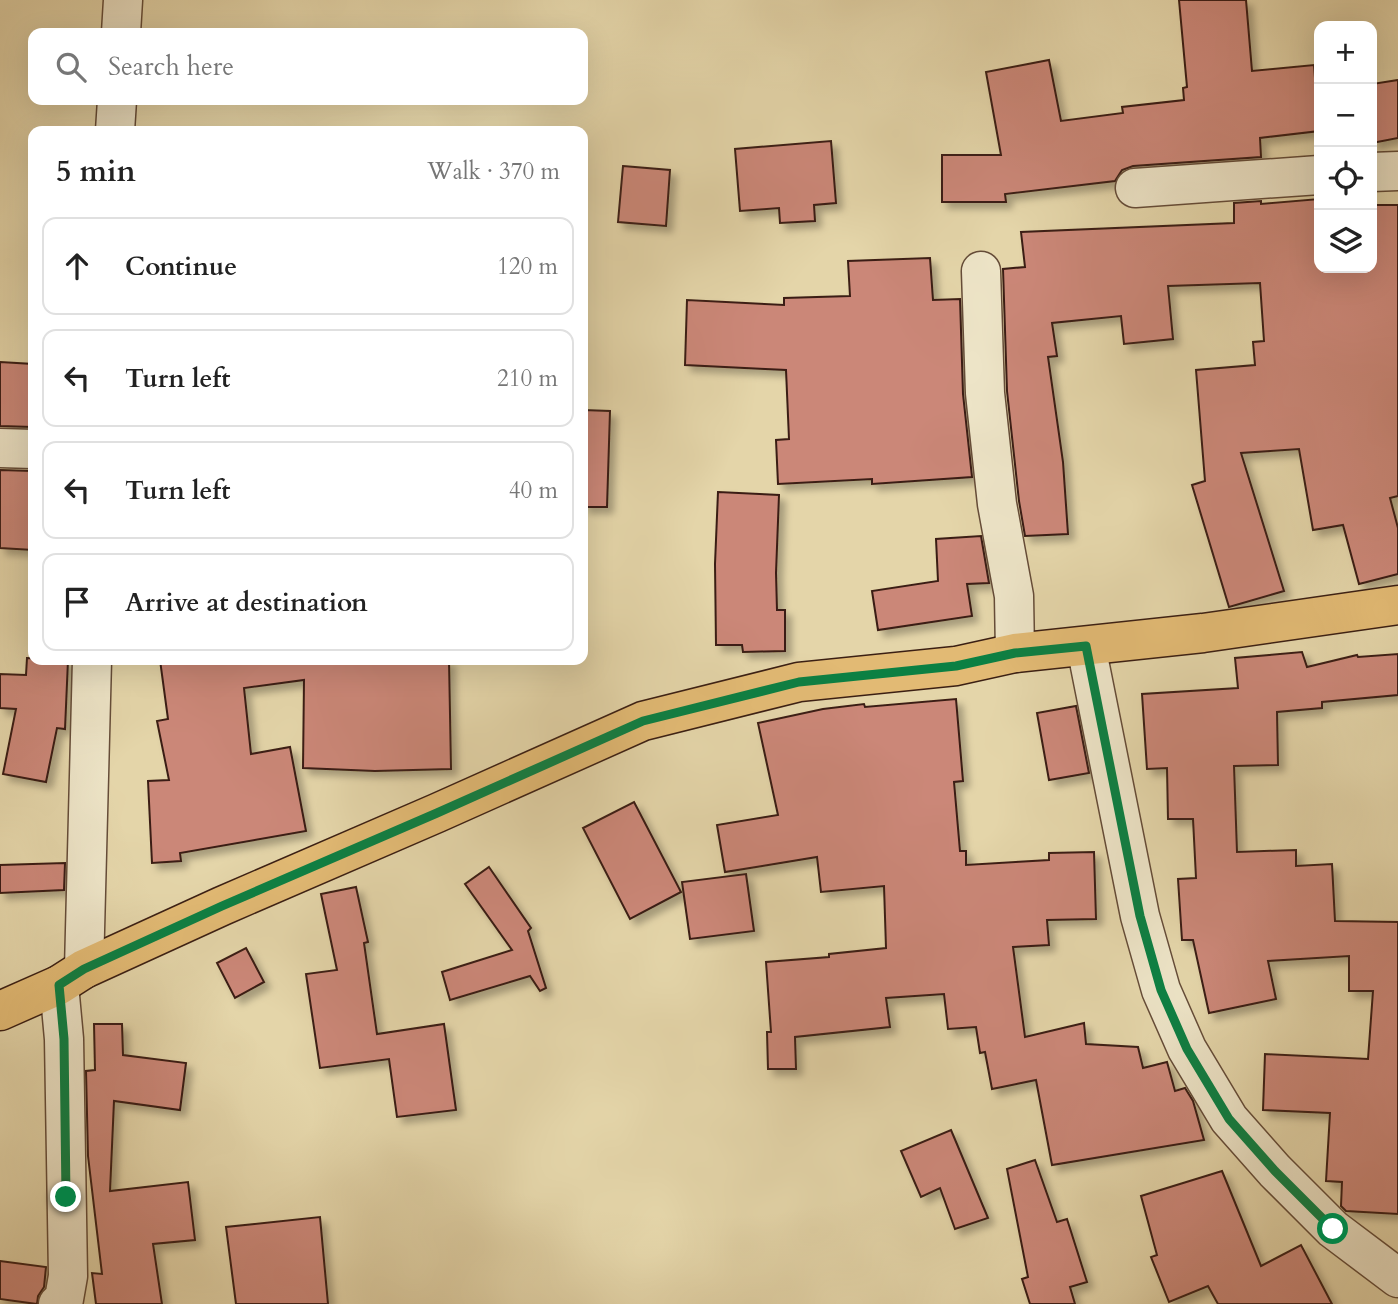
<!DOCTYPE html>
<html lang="en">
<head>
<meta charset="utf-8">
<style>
	:root { --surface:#fff; --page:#f6f6f6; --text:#222; --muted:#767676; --line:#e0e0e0 }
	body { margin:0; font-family:Cardo,serif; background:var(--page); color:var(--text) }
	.controls { position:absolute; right:21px; top:21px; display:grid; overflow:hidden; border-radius:14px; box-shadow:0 7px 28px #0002 }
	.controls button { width:63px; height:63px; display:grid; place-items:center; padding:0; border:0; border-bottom:2px solid var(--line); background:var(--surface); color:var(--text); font:35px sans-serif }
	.stop { position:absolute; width:21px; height:21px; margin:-16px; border:5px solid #0b8043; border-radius:50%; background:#fff }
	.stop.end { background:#0b8043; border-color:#fff; box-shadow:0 2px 7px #0008 }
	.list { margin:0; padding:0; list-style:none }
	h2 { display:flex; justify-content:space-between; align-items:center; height:91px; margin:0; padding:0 28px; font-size:30px }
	h2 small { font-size:23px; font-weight:400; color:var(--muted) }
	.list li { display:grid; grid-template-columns:46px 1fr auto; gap:21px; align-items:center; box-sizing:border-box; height:98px; margin:0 14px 14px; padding:0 14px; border:2px solid var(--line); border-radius:14px }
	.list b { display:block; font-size:26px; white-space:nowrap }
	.list em { font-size:23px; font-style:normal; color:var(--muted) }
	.icon { flex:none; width:38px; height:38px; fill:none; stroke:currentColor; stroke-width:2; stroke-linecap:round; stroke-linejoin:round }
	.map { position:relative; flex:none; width:1398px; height:1304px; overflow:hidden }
	.search { position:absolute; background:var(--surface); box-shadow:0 7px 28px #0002; left:28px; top:28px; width:560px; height:77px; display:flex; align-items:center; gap:18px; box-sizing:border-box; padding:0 24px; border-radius:14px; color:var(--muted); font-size:26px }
	.panel { position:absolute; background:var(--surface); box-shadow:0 7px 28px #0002; left:28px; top:126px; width:560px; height:539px; border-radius:14px }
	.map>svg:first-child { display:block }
	.building { fill:#cb8778; stroke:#3b1f13; stroke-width:2; filter:url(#shadow) }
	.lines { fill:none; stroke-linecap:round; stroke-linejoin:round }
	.minor-casing { stroke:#654c38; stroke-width:41 }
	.major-casing { stroke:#3b1f13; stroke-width:41 }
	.minor { stroke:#ede4c7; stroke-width:38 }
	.major { stroke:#e2ba74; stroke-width:38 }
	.route { stroke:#0b8043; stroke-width:9 }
</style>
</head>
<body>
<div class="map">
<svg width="1398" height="1304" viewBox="0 0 1398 1304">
	<defs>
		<filter id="shadow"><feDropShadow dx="6" dy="6" stdDeviation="3.5" flood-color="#0004"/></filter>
	</defs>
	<rect width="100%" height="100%" fill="#e4d5a9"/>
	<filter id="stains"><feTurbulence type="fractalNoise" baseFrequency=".00286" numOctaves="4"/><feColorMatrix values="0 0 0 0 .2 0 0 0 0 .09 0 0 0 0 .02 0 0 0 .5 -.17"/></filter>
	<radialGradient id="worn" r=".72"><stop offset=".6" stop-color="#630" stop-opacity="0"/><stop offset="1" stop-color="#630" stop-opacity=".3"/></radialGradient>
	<g class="building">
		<path d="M 1179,0 L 1246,0 L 1252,71 L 1314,65 L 1319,131 L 1260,138 L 1261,157 L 1133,166 L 1122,170 L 1115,181 L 1005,194 L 1006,202 L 942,202 L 942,155 L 1001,155 L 986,72 L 1049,60 L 1061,121 L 1123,113 L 1122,107 L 1184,100 L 1183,88 L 1187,87 Z"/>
		<path d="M 1398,80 L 1398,138 L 1372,143 L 1372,84 Z"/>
		<path d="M 831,141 L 836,203 L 814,205 L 815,221 L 780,223 L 779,208 L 740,211 L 735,149 Z"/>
		<path d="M 623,166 L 670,170 L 666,226 L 618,222 Z"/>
		<path d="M 1319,199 L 1319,268 L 1372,268 L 1372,205 L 1398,205 L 1398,496 L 1390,498 L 1398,528 L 1398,574 L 1359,584 L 1343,525 L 1313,530 L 1299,449 L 1241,453 L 1284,591 L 1229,607 L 1192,485 L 1205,481 L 1196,370 L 1255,365 L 1253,342 L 1264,341 L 1260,283 L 1168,286 L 1173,339 L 1124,344 L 1121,316 L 1052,323 L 1057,356 L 1048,357 L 1063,462 L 1068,534 L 1025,536 L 1019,501 L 1007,391 L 1003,269 L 1025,267 L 1021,232 L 1234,223 L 1234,203 L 1261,201 L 1261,204 Z"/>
		<path d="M 930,258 L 933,300 L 960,299 L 963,394 L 972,477 L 872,484 L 872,479 L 778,484 L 776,440 L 789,439 L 786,370 L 685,365 L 687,300 L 784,305 L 784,298 L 850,296 L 848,261 Z"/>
		<path d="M 0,362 L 33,364 L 33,427 L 0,426 Z"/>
		<path d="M 583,410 L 610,411 L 607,507 L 583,507 Z"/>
		<path d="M 0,470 L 33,471 L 33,550 L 0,548 Z"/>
		<path d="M 718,492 L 779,495 L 776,573 L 777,610 L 785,610 L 785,651 L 743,652 L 742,645 L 716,645 L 715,564 Z"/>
		<path d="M 981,536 L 989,583 L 967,584 L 972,616 L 878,630 L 872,591 L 938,581 L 936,539 Z"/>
		<path d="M 1302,652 L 1307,667 L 1357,655 L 1358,657 L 1398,654 L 1398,695 L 1322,702 L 1322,708 L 1277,712 L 1278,765 L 1234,766 L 1237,852 L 1296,850 L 1296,866 L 1332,864 L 1335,921 L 1398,922 L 1398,1214 L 1346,1211 L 1341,1206 L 1342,1182 L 1326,1181 L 1330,1113 L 1263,1110 L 1265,1054 L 1368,1059 L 1373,991 L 1349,991 L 1349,956 L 1268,961 L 1276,999 L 1209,1013 L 1193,940 L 1182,940 L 1178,879 L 1196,878 L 1193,819 L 1168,819 L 1167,768 L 1147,769 L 1142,694 L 1238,688 L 1235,658 Z"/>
		<path d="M 27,658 L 68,660 L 65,729 L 57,728 L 46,782 L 3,774 L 16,709 L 0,708 L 0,674 L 26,675 Z"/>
		<path d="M 160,660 L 449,660 L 451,769 L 375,771 L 303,768 L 304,680 L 244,688 L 251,754 L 290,747 L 306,831 L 180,853 L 181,861 L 152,863 L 148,781 L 169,780 L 157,721 L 168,719 Z"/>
		<path d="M 956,699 L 963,781 L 954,782 L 960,851 L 966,851 L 966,865 L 1049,860 L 1049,853 L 1094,852 L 1096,919 L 1047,920 L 1049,945 L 1013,947 L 1025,1037 L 1084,1023 L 1086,1044 L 1138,1047 L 1143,1068 L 1167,1062 L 1175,1091 L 1185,1088 L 1193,1101 L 1204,1140 L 1052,1165 L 1036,1080 L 992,1089 L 985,1052 L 980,1053 L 976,1027 L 948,1029 L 944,994 L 886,998 L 890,1027 L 795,1037 L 796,1069 L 768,1069 L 767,1032 L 771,1032 L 766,962 L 829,957 L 829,954 L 886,948 L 884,886 L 821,892 L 817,857 L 725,872 L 717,825 L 778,815 L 758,723 L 823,709 L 864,704 L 865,707 Z"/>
		<path d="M 1076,706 L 1089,773 L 1049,780 L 1037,713 Z"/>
		<path d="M 634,802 L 681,892 L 630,919 L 583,828 Z"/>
		<path d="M 65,863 L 64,890 L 0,893 L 0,865 Z"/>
		<path d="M 489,867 L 531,928 L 528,931 L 546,988 L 540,991 L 530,976 L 450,1000 L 442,972 L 512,950 L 465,884 Z"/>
		<path d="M 746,874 L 754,931 L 690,939 L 682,882 Z"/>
		<path d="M 356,887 L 368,942 L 364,943 L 377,1034 L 444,1024 L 456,1110 L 397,1117 L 389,1059 L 320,1068 L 306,974 L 337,970 L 321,894 Z"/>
		<path d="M 246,948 L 264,982 L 235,998 L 217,963 Z"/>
		<path d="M 94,1024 L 122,1024 L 123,1055 L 186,1063 L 180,1110 L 114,1101 L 110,1191 L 188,1182 L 195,1240 L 153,1244 L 162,1304 L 96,1304 L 92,1273 L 102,1274 L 88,1156 L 86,1071 L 95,1070 Z"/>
		<path d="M 951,1130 L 988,1218 L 955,1229 L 940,1188 L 921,1197 L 901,1151 Z"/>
		<path d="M 1035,1160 L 1057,1222 L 1067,1219 L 1087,1282 L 1070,1287 L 1075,1304 L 1030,1304 L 1022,1279 L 1028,1277 L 1007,1169 Z"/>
		<path d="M 1222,1171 L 1261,1266 L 1301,1245 L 1332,1304 L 1218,1304 L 1208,1286 L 1169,1302 L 1151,1257 L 1157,1255 L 1141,1196 Z"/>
		<path d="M 320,1217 L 328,1304 L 236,1304 L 226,1227 Z"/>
		<path d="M 0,1261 L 46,1267 L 44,1287 L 38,1296 L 37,1304 L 0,1299 Z"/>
	</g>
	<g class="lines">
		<defs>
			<g id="minor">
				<path d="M 121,33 L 123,0"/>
				<path d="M 115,131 L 117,100"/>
				<path d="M 1372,172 L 1398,171"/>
				<path d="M 1135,188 L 1319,175"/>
				<path d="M 981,271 L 985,393 L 997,504 L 1014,596 L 1015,653"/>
				<path d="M 0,448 L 33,449"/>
				<path d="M 1086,646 L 1140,916 L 1161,990 L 1187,1049 L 1229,1119 L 1275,1171 L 1333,1229 L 1398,1278"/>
				<path d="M 84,969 L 92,660"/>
				<path d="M 58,1304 L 64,1299 L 68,1276 L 64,1039 L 59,985"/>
			</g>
			<path id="major" d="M 0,1011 L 59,985 L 84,969 L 222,906 L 437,813 L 643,721 L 799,682 L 956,666 L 1015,653 L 1203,633 L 1398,605"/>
		</defs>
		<use href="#minor" class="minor-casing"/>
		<use href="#major" class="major-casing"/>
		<use href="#minor" class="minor"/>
		<use href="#major" class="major"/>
	</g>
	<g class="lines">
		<path class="route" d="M 66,1197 L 64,1039 L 59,985 L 84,969 L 222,906 L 437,813 L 643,721 L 799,682 L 956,666 L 1015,653 L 1086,646 L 1140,916 L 1161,990 L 1187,1049 L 1229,1119 L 1275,1171 L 1333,1229"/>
	</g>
	<rect width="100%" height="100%" filter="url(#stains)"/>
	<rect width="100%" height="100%" fill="url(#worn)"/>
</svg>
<div class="controls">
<button>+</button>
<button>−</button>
<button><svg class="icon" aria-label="locate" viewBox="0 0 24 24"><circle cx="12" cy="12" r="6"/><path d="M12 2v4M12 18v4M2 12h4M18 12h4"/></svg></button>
<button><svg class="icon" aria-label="layers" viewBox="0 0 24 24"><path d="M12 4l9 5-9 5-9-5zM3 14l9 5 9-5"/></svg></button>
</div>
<div class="stop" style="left:1333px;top:1229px"></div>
<div class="stop end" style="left:66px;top:1197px"></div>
<div class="search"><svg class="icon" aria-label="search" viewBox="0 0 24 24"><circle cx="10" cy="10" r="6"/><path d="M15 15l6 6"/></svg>Search here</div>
<section class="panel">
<h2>5 min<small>Walk · 370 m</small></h2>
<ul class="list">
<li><svg class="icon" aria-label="ahead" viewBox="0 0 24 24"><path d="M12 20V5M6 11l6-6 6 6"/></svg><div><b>Continue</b></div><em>120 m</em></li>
<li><svg class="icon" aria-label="left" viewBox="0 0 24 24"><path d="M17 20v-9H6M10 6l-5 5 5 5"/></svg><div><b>Turn left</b></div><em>210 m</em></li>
<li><svg class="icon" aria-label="left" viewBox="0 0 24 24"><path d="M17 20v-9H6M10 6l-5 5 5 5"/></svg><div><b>Turn left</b></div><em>40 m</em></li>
<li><svg class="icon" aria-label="arrive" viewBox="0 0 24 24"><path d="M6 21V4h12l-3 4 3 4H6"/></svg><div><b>Arrive at destination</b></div></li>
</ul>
</section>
</div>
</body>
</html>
